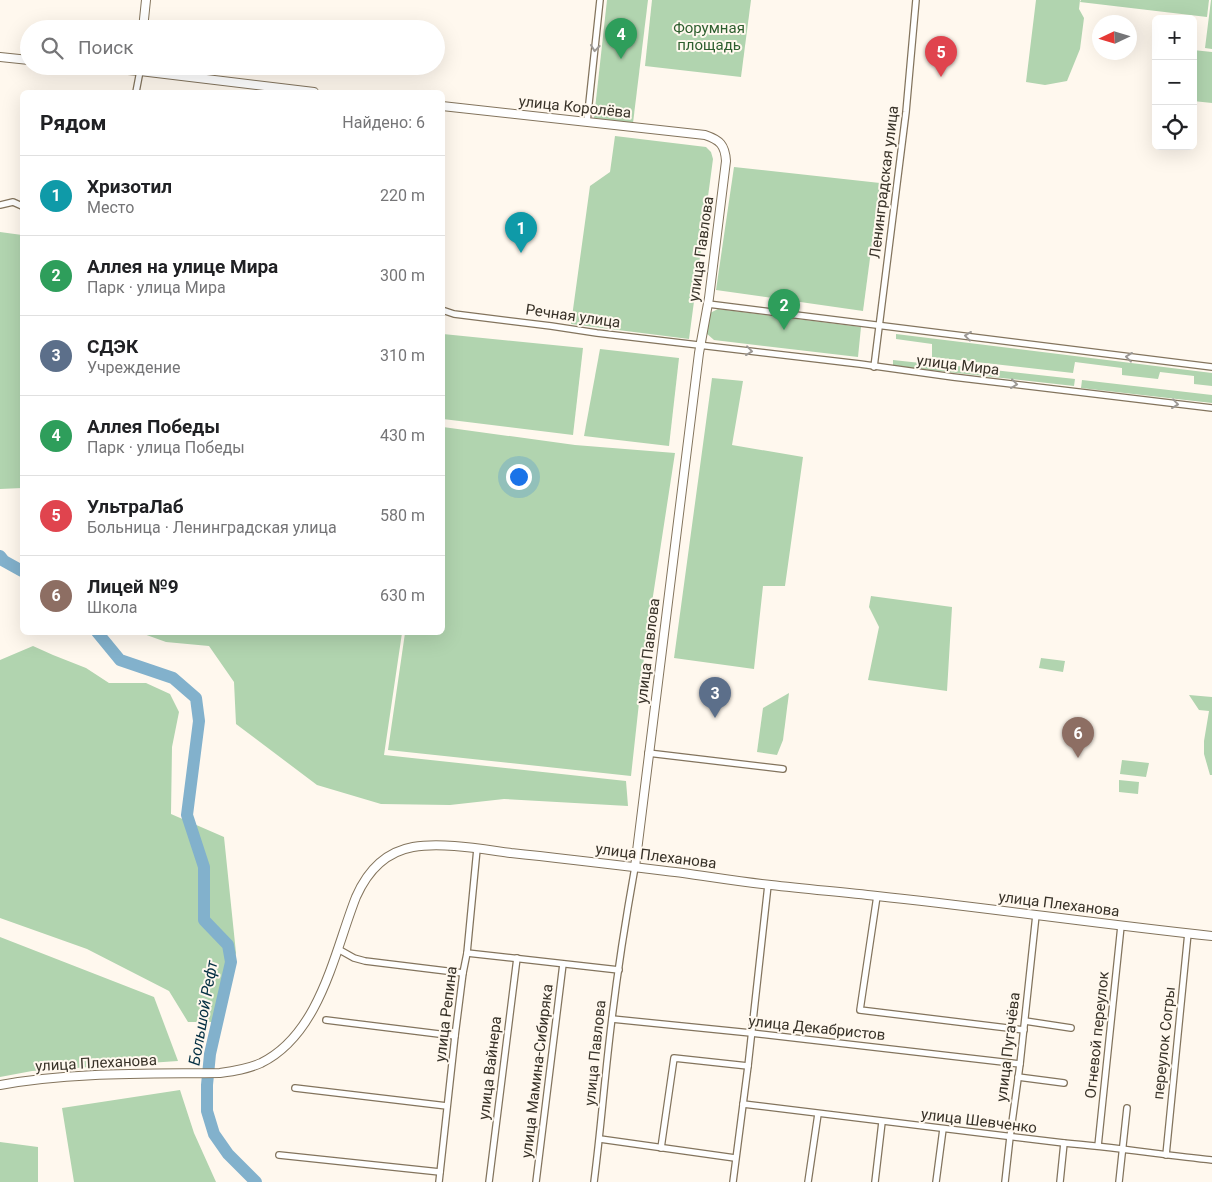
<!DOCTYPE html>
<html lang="ru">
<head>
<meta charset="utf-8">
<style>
	:root { --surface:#fff; --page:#f6f6f6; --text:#202124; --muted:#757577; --line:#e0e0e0; --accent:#d93025 }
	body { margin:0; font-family:Roboto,sans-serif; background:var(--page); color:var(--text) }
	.controls { position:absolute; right:15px; top:15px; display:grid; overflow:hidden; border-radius:8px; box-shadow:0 5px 20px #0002 }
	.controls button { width:45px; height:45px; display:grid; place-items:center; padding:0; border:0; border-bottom:1px solid var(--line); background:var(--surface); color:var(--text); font:25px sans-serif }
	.compass { position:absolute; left:1092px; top:15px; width:45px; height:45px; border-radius:50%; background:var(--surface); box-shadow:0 5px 20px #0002; rotate:266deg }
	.you { position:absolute; left:518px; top:476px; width:18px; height:18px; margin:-12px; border:4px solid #fff; border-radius:50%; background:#1a73e8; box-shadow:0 0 0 8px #1a73e833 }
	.badge { display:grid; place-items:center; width:32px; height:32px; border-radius:50%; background:var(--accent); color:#fff; font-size:16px; font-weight:700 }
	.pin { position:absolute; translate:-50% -41px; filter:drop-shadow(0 1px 2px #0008) }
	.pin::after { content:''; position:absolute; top:26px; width:18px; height:15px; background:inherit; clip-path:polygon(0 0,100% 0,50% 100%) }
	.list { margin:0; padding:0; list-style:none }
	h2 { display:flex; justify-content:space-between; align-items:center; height:65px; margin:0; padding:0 20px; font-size:21px }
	h2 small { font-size:16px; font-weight:400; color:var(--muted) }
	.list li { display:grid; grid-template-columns:32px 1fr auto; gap:15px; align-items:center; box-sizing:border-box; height:80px; padding:0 20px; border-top:1px solid var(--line) }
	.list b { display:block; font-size:19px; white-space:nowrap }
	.list p { margin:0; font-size:16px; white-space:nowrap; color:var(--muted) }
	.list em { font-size:16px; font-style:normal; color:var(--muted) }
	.icon { flex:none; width:28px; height:28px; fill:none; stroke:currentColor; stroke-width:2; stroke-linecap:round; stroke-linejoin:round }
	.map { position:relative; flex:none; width:1212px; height:1182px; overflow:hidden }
	.search { position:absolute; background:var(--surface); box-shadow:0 5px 20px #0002; left:20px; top:20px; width:425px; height:55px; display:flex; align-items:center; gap:12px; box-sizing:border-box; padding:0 18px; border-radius:28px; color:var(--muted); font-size:19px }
	.panel { position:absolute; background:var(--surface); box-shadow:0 5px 20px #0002; left:20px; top:90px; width:425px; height:545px; border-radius:8px }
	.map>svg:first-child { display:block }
	.green { fill:#b1d4af }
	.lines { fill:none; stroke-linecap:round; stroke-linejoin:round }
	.river { stroke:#82b1cc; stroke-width:12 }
	.street-casing { stroke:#83745d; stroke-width:8 }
	.secondary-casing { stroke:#83745d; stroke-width:10 }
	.street { stroke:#fff; stroke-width:5.5 }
	.secondary { stroke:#fff; stroke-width:8 }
	.oneway { stroke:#9c9894 }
	.labels { text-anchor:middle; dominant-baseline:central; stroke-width:4; stroke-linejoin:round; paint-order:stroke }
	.park-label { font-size:15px; fill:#2d5e2e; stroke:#fff8ee }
	.street-label { font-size:15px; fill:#383228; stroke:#fff8ee }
	.water-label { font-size:16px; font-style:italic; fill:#063144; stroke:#fff8ee }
</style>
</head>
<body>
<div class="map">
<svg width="1212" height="1182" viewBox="0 0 1212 1182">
	<rect width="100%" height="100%" fill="#fff8ee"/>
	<g class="green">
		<path d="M 607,0 L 648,0 L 633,123 L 594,118 Z"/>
		<path d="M 652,0 L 751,0 L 741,77 L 645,66 Z"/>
		<path d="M 1036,0 L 1080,0 L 1079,9 L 1084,18 L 1080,49 L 1067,81 L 1045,85 L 1026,82 Z"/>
		<path d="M 1081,0 L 1209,0 L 1207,17 L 1080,2 Z"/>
		<path d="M 1211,0 L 1212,0 L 1212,49 L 1205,48 Z"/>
		<path d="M 1193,50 L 1212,52 L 1212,103 L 1193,101 Z"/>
		<path d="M 615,136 L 706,147 L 711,152 L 713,159 L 689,339 L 571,324 L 590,186 L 610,172 Z"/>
		<path d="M 734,167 L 880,183 L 863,311 L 716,290 Z"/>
		<path d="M 0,232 L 22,235 L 22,488 L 0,489 Z"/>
		<path d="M 718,309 L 861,327 L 858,357 L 714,340 L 706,333 L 708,314 Z"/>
		<path d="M 443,334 L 583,348 L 573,435 L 443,419 Z"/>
		<path d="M 896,334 L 1212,373 L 1212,386 L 1194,384 L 1194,376 L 1160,372 L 1158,379 L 1122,375 L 1122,368 L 1075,362 L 1073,373 L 932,357 L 932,344 L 896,339 Z"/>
		<path d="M 600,349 L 679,358 L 669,446 L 584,436 Z"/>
		<path d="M 893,360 L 930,364 L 931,363 L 1075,379 L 1074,386 L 893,366 Z"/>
		<path d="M 712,378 L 743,381 L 732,445 L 803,457 L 785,586 L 763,586 L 754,669 L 674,658 Z"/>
		<path d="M 1082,380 L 1212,395 L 1212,403 L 1081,388 Z"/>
		<path d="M 443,427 L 575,445 L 675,453 L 645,648 L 631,776 L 388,750 L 405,633 L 442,632 Z"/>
		<path d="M 871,596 L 952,607 L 947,691 L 868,680 L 879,627 L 869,607 Z"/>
		<path d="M 141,633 L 402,633 L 384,755 L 626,781 L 628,806 L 504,799 L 450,805 L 381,804 L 317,785 L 236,724 L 234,682 L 209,646 L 166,642 Z"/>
		<path d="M 33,646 L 53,655 L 86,668 L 109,683 L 146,683 L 170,694 L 179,712 L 172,747 L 171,814 L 224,837 L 236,953 L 218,1022 L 188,1022 L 169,991 L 87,949 L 0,918 L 0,660 Z"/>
		<path d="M 1041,658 L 1065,661 L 1063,672 L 1039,668 Z"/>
		<path d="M 789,693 L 783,740 L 777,755 L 757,752 L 763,708 Z"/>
		<path d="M 1189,695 L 1212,697 L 1212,775 L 1210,775 L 1204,754 L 1204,741 L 1209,711 L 1199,710 Z"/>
		<path d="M 1122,760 L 1149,763 L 1146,777 L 1120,774 Z"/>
		<path d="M 1119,780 L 1139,782 L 1138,794 L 1119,792 Z"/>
		<path d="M 0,937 L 154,997 L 178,1061 L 32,1071 L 0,1077 Z"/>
		<path d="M 180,1090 L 194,1133 L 216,1182 L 74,1182 L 62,1108 Z"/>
		<path d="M 0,1142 L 38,1147 L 38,1182 L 0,1182 Z"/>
	</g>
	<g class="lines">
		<g class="river">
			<path d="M 0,556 L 4,561 L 22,571"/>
			<path d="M 97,632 L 120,660 L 173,678 L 196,698 L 199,721 L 187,815 L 204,867 L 204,920 L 228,945 L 231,962 L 210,1054 L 207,1085 L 207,1111 L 214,1134 L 228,1154 L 256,1182"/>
		</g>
		<defs>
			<g id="street">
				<path d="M 136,92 L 140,71"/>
				<path d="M 587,122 L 600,0"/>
				<path d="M 0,205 L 13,202 L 22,206"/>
				<path d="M 708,304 L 1212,367"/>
				<path d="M 442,310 L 454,314 L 551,326 L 597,333 L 860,364 L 953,377 L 1212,408"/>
				<path d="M 874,367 L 906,112 L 916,0"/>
				<path d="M 648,753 L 783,769"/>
				<path d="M 877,896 L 860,1010 L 1024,1030"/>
				<path d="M 338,949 L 354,958 L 365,961 L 463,973"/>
				<path d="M 467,953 L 619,970"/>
				<path d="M 612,1019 L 751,1033 L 1020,1064"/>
				<path d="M 326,1020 L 455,1036"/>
				<path d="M 1025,1021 L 1071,1028"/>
				<path d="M 1018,1077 L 1064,1083"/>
				<path d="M 295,1088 L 447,1106"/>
				<path d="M 743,1104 L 1064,1143 C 1114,1147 1163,1155 1212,1160"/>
				<path d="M 600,1139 L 735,1158"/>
				<path d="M 1098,1146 L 1121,926"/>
				<path d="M 661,1148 L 674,1058 L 748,1066"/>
				<path d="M 279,1155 L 440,1172"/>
				<path d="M 1166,1155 L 1188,933"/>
				<path d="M 439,1182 L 455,1036 L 463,973 L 467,953 L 477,849"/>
				<path d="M 489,1182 L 517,958"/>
				<path d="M 536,1182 L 563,964"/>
				<path d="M 594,1182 C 601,1128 605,1073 612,1018 C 618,968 626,917 635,867"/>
				<path d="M 733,1182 L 748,1066 L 768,885"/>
				<path d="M 808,1182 L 818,1114"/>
				<path d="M 875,1182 L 882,1122"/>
				<path d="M 936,1182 L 943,1129"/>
				<path d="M 1005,1182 L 1010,1137 L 1020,1064 L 1036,915"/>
				<path d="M 1060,1182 L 1064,1143"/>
				<path d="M 1119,1182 L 1127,1108"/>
			</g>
			<g id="secondary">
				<path d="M 143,29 L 146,0"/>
				<path d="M 0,57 L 29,60"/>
				<path d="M 80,66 L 140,71 L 314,92"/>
				<path d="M 442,106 L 705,135 C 720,140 725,145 726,161 L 709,298 L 699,353 L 635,867"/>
				<path d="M 0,1085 C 72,1072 147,1074 220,1073 C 234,1071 248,1069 261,1063 C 320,1034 334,953 356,897 C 367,872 385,852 413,847 C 442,842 481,849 511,853 C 568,859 625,866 683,873 C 712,877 741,882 771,885 C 806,889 841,892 877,896 C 989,908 1100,924 1212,936"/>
			</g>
		</defs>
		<use href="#street" class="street-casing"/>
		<use href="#secondary" class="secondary-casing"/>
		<use href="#street" class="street"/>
		<use href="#secondary" class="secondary"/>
	</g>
	<defs><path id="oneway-chevron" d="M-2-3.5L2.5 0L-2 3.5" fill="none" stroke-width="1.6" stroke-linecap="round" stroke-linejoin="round" transform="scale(1.25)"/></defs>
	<g class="oneway">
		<use href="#oneway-chevron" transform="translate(595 48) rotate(96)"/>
		<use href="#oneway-chevron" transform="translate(968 336) rotate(-173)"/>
		<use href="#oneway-chevron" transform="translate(749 351) rotate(7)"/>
		<use href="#oneway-chevron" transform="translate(1129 357) rotate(-173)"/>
		<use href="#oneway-chevron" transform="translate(1014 384) rotate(7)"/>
		<use href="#oneway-chevron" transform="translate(1175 404) rotate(7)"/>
	</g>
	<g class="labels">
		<g class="park-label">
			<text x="709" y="28">Форумная<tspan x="709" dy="17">площадь</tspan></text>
		</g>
		<g class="street-label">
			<text transform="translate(575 107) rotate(6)">улица Королёва</text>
			<text transform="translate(884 182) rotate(-83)">Ленинградская улица</text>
			<text transform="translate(701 249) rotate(-82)">улица Павлова</text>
			<text transform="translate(573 316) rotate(8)">Речная улица</text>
			<text transform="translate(958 365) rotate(7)">улица Мира</text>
			<text transform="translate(648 651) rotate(-83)">улица Павлова</text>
			<text transform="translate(656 856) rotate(7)">улица Плеханова</text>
			<text transform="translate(1059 904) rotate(7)">улица Плеханова</text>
			<text transform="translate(446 1014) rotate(-83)">улица Репина</text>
			<text transform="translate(817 1028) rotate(6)">улица Декабристов</text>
			<text transform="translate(1097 1035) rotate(-84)">Огневой переулок</text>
			<text transform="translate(1164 1043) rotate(-84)">переулок Согры</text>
			<text transform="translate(1008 1047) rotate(-83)">улица Пугачёва</text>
			<text transform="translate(595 1053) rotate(-84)">улица Павлова</text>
			<text transform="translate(96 1063) rotate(-3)">улица Плеханова</text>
			<text transform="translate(490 1068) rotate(-83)">улица Вайнера</text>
			<text transform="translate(537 1071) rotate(-83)">улица Мамина-Сибиряка</text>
			<text transform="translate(979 1121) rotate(7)">улица Шевченко</text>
		</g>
		<g class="water-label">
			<text transform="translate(203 1013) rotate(-80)">Большой Рефт</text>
		</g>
	</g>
</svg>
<div class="controls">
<button>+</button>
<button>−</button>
<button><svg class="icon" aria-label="locate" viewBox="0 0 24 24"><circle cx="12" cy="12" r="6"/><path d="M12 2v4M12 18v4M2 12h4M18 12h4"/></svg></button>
</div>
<svg class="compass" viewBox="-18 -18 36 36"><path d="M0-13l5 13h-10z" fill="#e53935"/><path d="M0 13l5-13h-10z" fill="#757577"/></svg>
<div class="you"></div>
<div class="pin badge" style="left:521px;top:253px;background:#0f9aa8">1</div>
<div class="pin badge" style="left:784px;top:330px;background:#2e9e5b">2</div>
<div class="pin badge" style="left:715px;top:718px;background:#5c6f8a">3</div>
<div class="pin badge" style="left:621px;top:59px;background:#2e9e5b">4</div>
<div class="pin badge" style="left:941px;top:77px;background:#e0444e">5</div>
<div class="pin badge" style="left:1078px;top:758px;background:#8d6e63">6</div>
<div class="search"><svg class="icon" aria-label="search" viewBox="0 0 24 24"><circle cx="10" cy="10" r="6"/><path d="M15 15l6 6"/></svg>Поиск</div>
<section class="panel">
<h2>Рядом<small>Найдено: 6</small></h2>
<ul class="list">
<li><span class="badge" style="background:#0f9aa8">1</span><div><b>Хризотил</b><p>Место</p></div><em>220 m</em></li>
<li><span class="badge" style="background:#2e9e5b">2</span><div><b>Аллея на улице Мира</b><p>Парк · улица Мира</p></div><em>300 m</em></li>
<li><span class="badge" style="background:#5c6f8a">3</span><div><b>СДЭК</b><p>Учреждение</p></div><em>310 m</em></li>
<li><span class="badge" style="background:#2e9e5b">4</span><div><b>Аллея Победы</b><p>Парк · улица Победы</p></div><em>430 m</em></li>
<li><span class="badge" style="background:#e0444e">5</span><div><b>УльтраЛаб</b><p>Больница · Ленинградская улица</p></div><em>580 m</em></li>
<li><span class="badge" style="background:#8d6e63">6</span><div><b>Лицей №9</b><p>Школа</p></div><em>630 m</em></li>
</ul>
</section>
</div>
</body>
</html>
